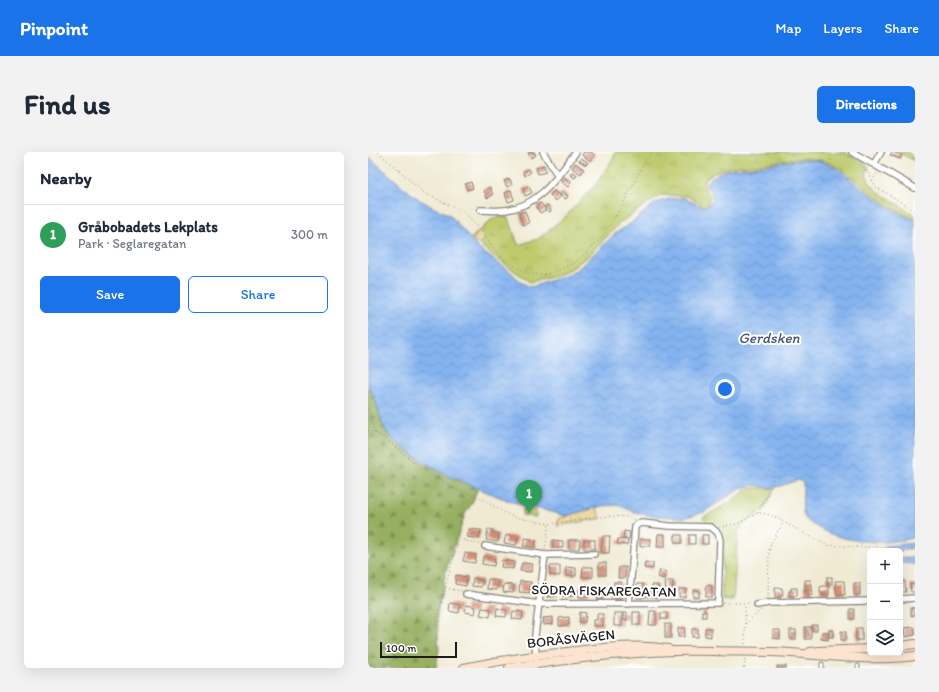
<!DOCTYPE html>
<html lang="en">
<head>
<meta charset="utf-8">
<style>
	:root { --surface:#fff; --page:#f2f2f3; --text:#1f2937; --muted:#747a83; --line:#e0e1e3; --accent:#1a73e8 }
	body { margin:0; font-family:Itim,sans-serif; background:var(--page); color:var(--text) }
	.controls { position:absolute; right:12px; bottom:12px; display:grid; overflow:hidden; border-radius:6px; box-shadow:0 4px 16px #0002 }
	.controls button { width:36px; height:36px; display:grid; place-items:center; padding:0; border:0; border-bottom:1px solid var(--line); background:var(--surface); color:var(--text); font:20px sans-serif }
	.scale { position:absolute; left:12px; bottom:10px; width:77px; box-sizing:border-box; padding-left:4px; border:2px solid #1c1c1c; border-top:0; font-size:11px; line-height:14px; white-space:nowrap; color:#1c1c1c; -webkit-text-stroke:3px #fff; paint-order:stroke }
	.you { position:absolute; left:357px; top:237px; width:14px; height:14px; margin:-10px; border:3px solid #fff; border-radius:50%; background:#1a73e8; box-shadow:0 0 0 6px #1a73e833 }
	.badge { display:grid; place-items:center; width:26px; height:26px; border-radius:50%; background:var(--accent); color:#fff; font-size:13px; font-weight:700 }
	.pin { position:absolute; translate:-50% -33px; filter:drop-shadow(0 1px 2px #0008) }
	.pin::after { content:''; position:absolute; top:21px; width:14px; height:12px; background:inherit; clip-path:polygon(0 0,100% 0,50% 100%) }
	.list { margin:0; padding:0; list-style:none }
	h2 { display:flex; justify-content:space-between; align-items:center; height:52px; margin:0; padding:0 16px; font-size:17px }
	h2 small { font-size:13px; font-weight:400; color:var(--muted) }
	.list li { display:grid; grid-template-columns:26px 1fr auto; gap:12px; align-items:center; box-sizing:border-box; height:60px; padding:0 16px; border-top:1px solid var(--line) }
	.list b { display:block; font-size:15px; white-space:nowrap }
	.list p { margin:0; font-size:13px; white-space:nowrap; color:var(--muted) }
	.list em { font-size:13px; font-style:normal; color:var(--muted) }
	.actions { display:flex; gap:8px; padding:12px 16px }
	.actions a { flex:1; padding:9px 0; border:1px solid var(--accent); border-radius:6px; text-align:center; font-size:14px; color:var(--accent) }
	.actions .main { background:var(--accent); color:#fff }
	.icon { flex:none; width:22px; height:22px; fill:none; stroke:currentColor; stroke-width:2; stroke-linecap:round; stroke-linejoin:round }
	.map { position:relative; flex:none; width:547px; height:516px; overflow:hidden; border-radius:6px }
	header { display:flex; align-items:center; gap:24px; box-sizing:border-box; height:56px; padding:0 20px; background:var(--accent); color:#fff }
	header strong { font-size:19px }
	nav { display:flex; gap:22px; margin-inline-start:auto; font-size:14px }
	.intro { display:flex; align-items:center; justify-content:space-between; box-sizing:border-box; height:96px; padding:0 24px }
	h1 { margin:0; font-size:28px }
	.button { padding:10px 18px; border-radius:6px; background:var(--accent); color:#fff; font-size:14px; font-weight:700 }
	main { display:flex; gap:24px; padding:0 24px }
	aside { flex:1; background:var(--surface); border-radius:6px; box-shadow:0 4px 16px #0002 }
	.map>svg:first-child { display:block }
	.grass { fill:url(#grass-tufts); stroke:#6c7444 }
	.forest { fill:url(#forest-firs); stroke:#59663e }
	.sand { fill:url(#sand-dots); stroke:#857b5d }
	.park { fill:#bdcb6d; stroke:#6c7444 }
	.water { fill:url(#water-waves); stroke:#506886 }
	.building { fill:url(#building-hatch) }
	.lines { fill:none; stroke-linecap:round; stroke-linejoin:round }
	.service-casing { stroke:#868378; stroke-width:5 }
	.minor-casing { stroke:#868378; stroke-width:8 }
	.secondary-casing { stroke:#868378; stroke-width:10 }
	.path { stroke:#868378; stroke-width:1; stroke-dasharray:1 3; stroke-linecap:butt }
	.service { stroke:#fff; stroke-width:3 }
	.minor { stroke:#fff; stroke-width:5.5 }
	.secondary { stroke:#fde4d1; stroke-width:8 }
	.labels { text-anchor:middle; dominant-baseline:central; stroke-width:4; stroke-linejoin:round; paint-order:stroke }
	.street-label { font-size:14px; fill:#1c1c1c; stroke:#fff }
	.water-label { font-size:15px; font-style:italic; fill:#465870; stroke:#fff }
</style>
</head>
<body>
<header>
<strong>Pinpoint</strong>
<nav><a>Map</a><a>Layers</a><a>Share</a></nav>
</header>
<div class="intro"><h1>Find us</h1><a class="button">Directions</a></div>
<main>
<aside>
<h2>Nearby<small></small></h2>
<ul class="list">
<li><span class="badge" style="background:#2e9e5b">1</span><div><b>Gråbobadets Lekplats</b><p>Park · Seglaregatan</p></div><em>300 m</em></li>
</ul>
<div class="actions"><a class="main">Save</a><a>Share</a></div>
</aside>
<div class="map">
<svg width="547" height="516" viewBox="0 0 547 516">
	<defs>
		<pattern id="grass-tufts" width="24" height="20" patternUnits="userSpaceOnUse"><rect width="24" height="20" fill="#bdcb6d"/><path d="M3 7l-1-3M5 7V3M7 7l1-3M15 17l-1-3M17 17v-4M19 17l1-3" fill="none" stroke="#a2ae5e"/></pattern>
		<pattern id="forest-firs" width="22" height="20" patternUnits="userSpaceOnUse"><rect width="22" height="20" fill="#96af60"/><path d="M5 1l3.5 6h-7zM16 11l3.5 6h-7z" fill="#7a8e4e"/></pattern>
		<pattern id="sand-dots" width="8" height="8" patternUnits="userSpaceOnUse"><rect width="8" height="8" fill="#eeda9e"/><path d="M2 2h.1M6 6h.1" fill="none" stroke="#ccba88" stroke-width="1.8" stroke-linecap="round"/></pattern>
		<pattern id="water-waves" width="16" height="10" patternUnits="userSpaceOnUse"><rect width="16" height="10" fill="#84b3ef"/><path d="M0 5q4-4 8 0t8 0" fill="none" stroke="#7199cc"/></pattern>
		<pattern id="building-hatch" width="6" height="6" patternUnits="userSpaceOnUse"><rect width="6" height="6" fill="#da9179"/><path d="M-1 1l2-2M0 6l6-6M5 7l2-2" fill="none" stroke="#b07662"/></pattern>
	</defs>
	<rect width="100%" height="100%" fill="#fff"/>
	<filter id="ink" filterUnits="userSpaceOnUse"><feTurbulence type="fractalNoise" baseFrequency=".025" numOctaves="2"/><feDisplacementMap in="SourceGraphic" scale="8" xChannelSelector="R" yChannelSelector="G"/><feConvolveMatrix kernelMatrix="1 2 1 2 8 2 1 2 1" color-interpolation-filters="sRGB"/></filter>
	<filter id="wash" filterUnits="userSpaceOnUse"><feTurbulence type="fractalNoise" baseFrequency=".012" numOctaves="4" result="noise"/><feDisplacementMap in="SourceGraphic" scale="16" xChannelSelector="R" yChannelSelector="G"/><feGaussianBlur stdDeviation="0.9" result="paint"/><feColorMatrix in="noise" values="0 0 0 0 0 0 0 0 0 0 0 0 0 0 0 0 0 1.4 0 .05"/><feComposite in="paint" operator="in"/></filter>
	<g filter="url(#wash)">
		<rect width="100%" height="100%" fill="#f0ead3"/>
		<g class="grass">
			<path d="M 247,0 L 476,0 L 496,10 L 501,14 L 498,21 L 501,30 L 509,39 L 547,63 L 547,67 C 531,62 501,40 488,29 C 476,20 466,10 451,8 C 430,4 408,10 388,13 C 367,15 353,14 336,28 L 337,37 L 343,43 L 340,52 L 337,54 L 332,52 L 319,44 L 294,43 L 280,51 L 252,71 L 221,103 L 207,114 L 188,124 L 162,130 L 131,108 L 103,86 L 127,65 L 139,65 L 142,70 L 150,93 L 170,87 L 199,63 L 228,32 L 246,5 Z"/>
			<path d="M 382,336 L 393,336 L 406,337 L 397,356 L 376,372 L 370,379 L 365,448 L 354,447 L 354,371 L 339,371 L 335,365 L 356,354 Z"/>
		</g>
		<path class="forest" d="M 0,235 C 6,242 9,252 12,260 C 13,264 13,268 15,272 C 34,305 76,322 110,336 L 104,351 L 98,360 L 78,418 L 69,463 L 71,498 L 68,515 L 64,516 L 0,516 Z"/>
		<g class="sand">
			<path d="M 111,79 L 116,85 L 112,92 L 105,88 Z"/>
			<path d="M 227,354 L 233,366 L 189,374 L 191,367 Z"/>
		</g>
		<g class="park">
			<path d="M 530,0 L 547,0 L 547,9 Z"/>
			<path d="M 157,356 L 168,358 L 168,365 L 154,363 L 155,358 Z"/>
		</g>
		<g class="water">
			<path d="M 0,4 L 35,35 L 52,48 L 66,56 L 81,62 L 111,97 L 145,122 L 152,130 L 163,135 L 197,124 L 210,117 L 248,81 L 262,72 L 287,51 L 301,47 L 316,46 L 330,53 L 337,55 L 341,53 L 345,47 L 344,40 L 339,35 L 339,30 C 354,15 367,17 387,15 C 407,12 430,5 451,9 C 466,12 476,22 487,31 C 503,43 529,63 547,68 L 547,385 C 519,394 470,391 446,373 C 443,371 439,369 437,366 C 432,356 436,341 435,330 L 430,328 L 406,336 L 385,333 L 375,336 L 362,343 L 336,360 L 315,366 L 279,363 L 264,359 L 250,353 L 234,354 L 198,364 L 191,362 L 141,349 L 80,324 L 56,310 L 31,293 L 20,282 L 14,271 L 7,247 L 3,239 L 0,235 Z"/>
			<path d="M 547,391 L 547,395 L 530,399 L 511,399 L 518,394 Z"/>
			<path d="M 532,405 L 543,406 L 547,407 L 547,412 L 532,411 Z"/>
		</g>
		<g id="blocks">
			<g class="building">
				<path d="M 161,0 L 166,0 L 168,3 L 163,6 L 160,1 Z"/>
				<path d="M 216,0 L 223,0 L 227,3 L 223,9 L 214,3 Z"/>
				<path d="M 524,0 L 534,3 L 532,7 L 522,3 Z"/>
				<path d="M 213,6 L 220,10 L 218,13 L 211,9 Z"/>
				<path d="M 207,11 L 216,17 L 213,22 L 204,16 Z"/>
				<path d="M 176,13 L 178,20 L 170,22 L 168,16 Z"/>
				<path d="M 161,17 L 163,20 L 157,24 L 155,20 Z"/>
				<path d="M 204,20 L 209,23 L 207,26 L 202,23 Z"/>
				<path d="M 196,25 L 203,30 L 200,35 L 193,30 Z"/>
				<path d="M 142,27 L 144,33 L 139,35 L 136,29 Z"/>
				<path d="M 103,30 L 105,36 L 99,38 L 97,32 Z"/>
				<path d="M 161,34 L 164,41 L 157,44 L 155,36 Z"/>
				<path d="M 122,35 L 125,43 L 119,46 L 116,38 Z"/>
				<path d="M 143,38 L 146,48 L 140,50 L 137,41 Z"/>
				<path d="M 186,39 L 193,44 L 188,49 L 182,43 Z"/>
				<path d="M 194,40 L 200,44 L 198,47 L 192,43 Z"/>
				<path d="M 173,51 L 178,58 L 172,61 L 168,54 Z"/>
				<path d="M 180,53 L 183,59 L 181,60 L 177,55 Z"/>
				<path d="M 157,59 L 161,71 L 155,73 L 151,61 Z"/>
				<path d="M 101,377 L 113,378 L 111,387 L 99,385 Z"/>
				<path d="M 120,377 L 125,378 L 124,380 L 131,382 L 130,390 L 118,388 Z"/>
				<path d="M 256,379 L 262,380 L 261,387 L 255,386 Z"/>
				<path d="M 290,382 L 297,382 L 297,395 L 289,395 Z"/>
				<path d="M 138,383 L 150,385 L 148,393 L 136,391 Z"/>
				<rect x="307" y="383" width="7" height="8"/>
				<rect x="321" y="383" width="6" height="9"/>
				<rect x="334" y="383" width="6" height="9"/>
				<path d="M 235,384 L 242,384 L 241,401 L 233,401 Z"/>
				<path d="M 157,386 L 168,388 L 167,396 L 155,394 Z"/>
				<path d="M 250,387 L 260,388 L 259,393 L 249,392 Z"/>
				<rect x="272" y="387" width="10" height="7"/>
				<path d="M 185,388 L 195,389 L 195,396 L 185,396 Z"/>
				<path d="M 201,388 L 212,388 L 211,397 L 201,397 Z"/>
				<rect x="216" y="388" width="11" height="9"/>
				<path d="M 97,401 L 108,403 L 107,411 L 95,409 Z"/>
				<path d="M 115,404 L 127,407 L 126,414 L 114,412 Z"/>
				<path d="M 134,408 L 146,410 L 145,417 L 133,415 Z"/>
				<path d="M 277,410 L 285,411 L 285,417 L 276,416 Z"/>
				<path d="M 154,411 L 165,412 L 163,420 L 152,419 Z"/>
				<rect x="231" y="411" width="7" height="12"/>
				<path d="M 182,414 L 192,414 L 192,424 L 182,423 Z"/>
				<path d="M 198,415 L 208,416 L 208,424 L 198,424 Z"/>
				<path d="M 215,415 L 225,415 L 225,425 L 214,425 Z"/>
				<path d="M 251,415 L 258,415 L 257,426 L 250,426 Z"/>
				<path d="M 292,418 L 298,420 L 296,427 L 290,425 Z"/>
				<path d="M 88,423 L 99,425 L 98,434 L 87,432 Z"/>
				<rect x="459" y="425" width="5" height="7"/>
				<path d="M 105,426 L 115,428 L 113,435 L 104,434 Z"/>
				<path d="M 120,427 L 131,429 L 129,438 L 119,437 Z"/>
				<path d="M 437,428 L 443,428 L 445,443 L 436,443 L 436,439 L 439,439 L 439,438 L 437,438 Z"/>
				<path d="M 152,429 L 163,430 L 162,441 L 151,440 Z"/>
				<path d="M 297,429 L 305,429 L 305,440 L 298,440 Z"/>
				<path d="M 467,429 L 476,429 L 477,443 L 469,443 Z"/>
				<path d="M 537,429 L 538,440 L 532,440 L 532,430 Z"/>
				<rect x="246" y="430" width="7" height="4"/>
				<rect x="486" y="431" width="6" height="12"/>
				<path d="M 136,432 L 146,433 L 145,441 L 135,440 Z"/>
				<rect x="269" y="432" width="6" height="14"/>
				<path d="M 542,432 L 547,432 L 547,440 L 543,440 Z"/>
				<path d="M 284,433 L 290,433 L 290,446 L 284,445 Z"/>
				<path d="M 338,433 L 344,434 L 344,445 L 338,445 Z"/>
				<path d="M 455,434 L 461,434 L 461,443 L 455,443 L 455,441 L 452,441 L 452,435 Z"/>
				<path d="M 189,435 L 189,444 L 179,445 L 179,436 Z"/>
				<path d="M 206,435 L 206,444 L 195,444 L 195,436 Z"/>
				<path d="M 228,435 L 235,435 L 235,447 L 229,447 Z"/>
				<path d="M 407,436 L 414,436 L 415,443 L 413,443 L 413,445 L 407,445 Z"/>
				<path d="M 423,436 L 429,436 L 429,444 L 421,444 L 421,439 L 423,439 Z"/>
				<rect x="211" y="437" width="10" height="8"/>
				<path d="M 311,437 L 318,437 L 317,445 L 311,445 Z"/>
				<rect x="276" y="438" width="6" height="7"/>
				<rect x="325" y="438" width="6" height="7"/>
				<path d="M 244,440 L 254,441 L 253,447 L 244,447 Z"/>
				<path d="M 82,451 L 92,453 L 91,461 L 81,459 Z"/>
				<path d="M 98,453 L 108,455 L 107,462 L 97,460 Z"/>
				<path d="M 114,456 L 123,457 L 122,465 L 112,463 Z"/>
				<path d="M 129,456 L 139,458 L 138,465 L 128,464 Z"/>
				<path d="M 543,456 L 547,456 L 547,463 L 543,464 Z"/>
				<rect x="482" y="457" width="4" height="10"/>
				<path d="M 145,459 L 155,460 L 154,468 L 144,467 Z"/>
				<path d="M 282,459 L 288,459 L 288,473 L 281,473 Z"/>
				<rect x="334" y="459" width="4" height="6"/>
				<path d="M 212,460 L 218,461 L 217,470 L 211,470 Z"/>
				<rect x="265" y="460" width="7" height="13"/>
				<rect x="246" y="461" width="8" height="13"/>
				<rect x="255" y="461" width="4" height="7"/>
				<rect x="293" y="461" width="6" height="6"/>
				<path d="M 229,462 L 235,462 L 235,474 L 225,474 L 225,468 L 229,468 Z"/>
				<path d="M 185,465 L 185,472 L 176,473 L 175,466 Z"/>
				<path d="M 201,465 L 201,473 L 191,474 L 191,466 Z"/>
				<rect x="297" y="472" width="6" height="14"/>
				<rect x="444" y="473" width="5" height="6"/>
				<rect x="437" y="475" width="6" height="12"/>
				<path d="M 546,475 L 547,483 L 537,485 L 536,476 Z"/>
				<path d="M 310,476 L 317,476 L 316,485 L 310,485 Z"/>
				<path d="M 337,476 L 343,476 L 343,485 L 337,484 Z"/>
				<rect x="488" y="476" width="6" height="12"/>
				<rect x="324" y="477" width="6" height="8"/>
				<path d="M 405,478 L 412,478 L 412,487 L 405,486 Z"/>
				<rect x="422" y="478" width="6" height="9"/>
				<rect x="461" y="478" width="4" height="7"/>
				<path d="M 473,479 L 478,480 L 478,488 L 473,488 Z"/>
				<path d="M 454,480 L 460,480 L 460,488 L 453,487 Z"/>
				<rect x="409" y="514" width="9" height="2"/>
			</g>
		</g>
	</g>
	<g filter="url(#ink)">
		<use href="#blocks" fill-opacity="0" stroke="#868378" stroke-width="1"/>
		<g class="lines">
			<defs>
				<g id="service">
					<path d="M 454,516 L 454,512"/>
					<path d="M 490,516 L 490,514"/>
				</g>
				<g id="minor">
					<path d="M 175,0 L 190,24"/>
					<path d="M 484,0 L 547,36"/>
					<path d="M 506,12 L 513,0"/>
					<path d="M 112,58 C 120,58 129,59 137,58 C 172,54 189,25 208,0"/>
					<path d="M 117,394 L 177,403 L 226,402"/>
					<path d="M 98,442 L 171,452 L 350,451 L 352,388 L 350,381 L 343,375 L 301,374 L 274,371 L 270,372 L 267,375 L 261,452"/>
					<path d="M 532,447 L 547,446"/>
					<path d="M 389,453 L 400,451 L 502,449"/>
					<path d="M 168,506 L 167,483 L 177,403"/>
				</g>
				<g id="secondary">
					<path d="M 532,494 L 547,492"/>
					<path d="M 442,500 L 451,499 L 502,497"/>
					<path d="M 96,516 C 133,508 170,503 208,499 C 239,495 270,492 300,497"/>
					<path d="M 141,516 C 209,506 278,497 347,499 C 376,500 406,499 435,502 C 473,505 509,509 547,504"/>
				</g>
			</defs>
			<use href="#service" class="service-casing"/>
			<use href="#minor" class="minor-casing"/>
			<use href="#secondary" class="secondary-casing"/>
			<g class="path">
				<path d="M 10,0 L 43,29 L 57,42 L 89,56 L 99,63 L 134,106 L 156,120 L 173,123 L 186,121 L 203,112 L 211,107 L 234,86 L 255,52 L 276,11 L 284,0"/>
				<path d="M 469,0 L 481,5"/>
				<path d="M 492,12 L 499,19 L 508,35 L 533,50 L 547,60"/>
				<path d="M 504,29 L 510,20"/>
				<path d="M 115,81 L 117,72 L 123,64"/>
				<path d="M 0,257 L 7,281"/>
				<path d="M 0,278 L 17,286 L 52,316 L 89,338 L 111,345 L 137,361 L 146,365 L 181,372 L 242,364 L 261,365 L 266,368"/>
				<path d="M 401,318 L 406,320"/>
				<path d="M 390,361 L 403,335 L 407,317"/>
				<path d="M 351,375 L 369,372 L 390,361 L 394,361 L 405,364 L 445,386 L 459,393 L 488,395 L 510,395 L 518,399"/>
				<path d="M 91,387 L 112,392"/>
				<path d="M 177,398 L 181,372"/>
				<path d="M 532,401 L 547,398"/>
				<path d="M 77,436 L 94,439"/>
				<path d="M 400,446 L 401,399 L 403,391 L 415,371"/>
				<path d="M 355,451 L 377,451 L 383,452"/>
				<path d="M 389,461 L 393,458"/>
				<path d="M 377,471 L 379,471 L 389,461"/>
				<path d="M 377,492 L 377,452"/>
				<path d="M 23,511 L 24,516"/>
				<path d="M 0,512 L 23,510 L 52,489 L 67,473 L 91,386 L 96,342"/>
				<path d="M 376,516 L 377,507"/>
			</g>
			<use href="#service" class="service"/>
			<use href="#minor" class="minor"/>
			<use href="#secondary" class="secondary"/>
		</g>
	</g>
	<g class="labels">
		<g class="street-label">
			<text transform="translate(236 439) rotate(1)">SÖDRA FISKAREGATAN</text>
			<text transform="translate(203 487) rotate(-6)">BORÅSVÄGEN</text>
		</g>
		<g class="water-label">
			<text x="401" y="186">Gerdsken</text>
		</g>
	</g>
</svg>
<div class="controls">
<button>+</button>
<button>−</button>
<button><svg class="icon" aria-label="layers" viewBox="0 0 24 24"><path d="M12 4l9 5-9 5-9-5zM3 14l9 5 9-5"/></svg></button>
</div>
<div class="scale">100 m</div>
<div class="you"></div>
<div class="pin badge" style="left:161px;top:361px;background:#2e9e5b">1</div>
</div>
</main>
</body>
</html>
